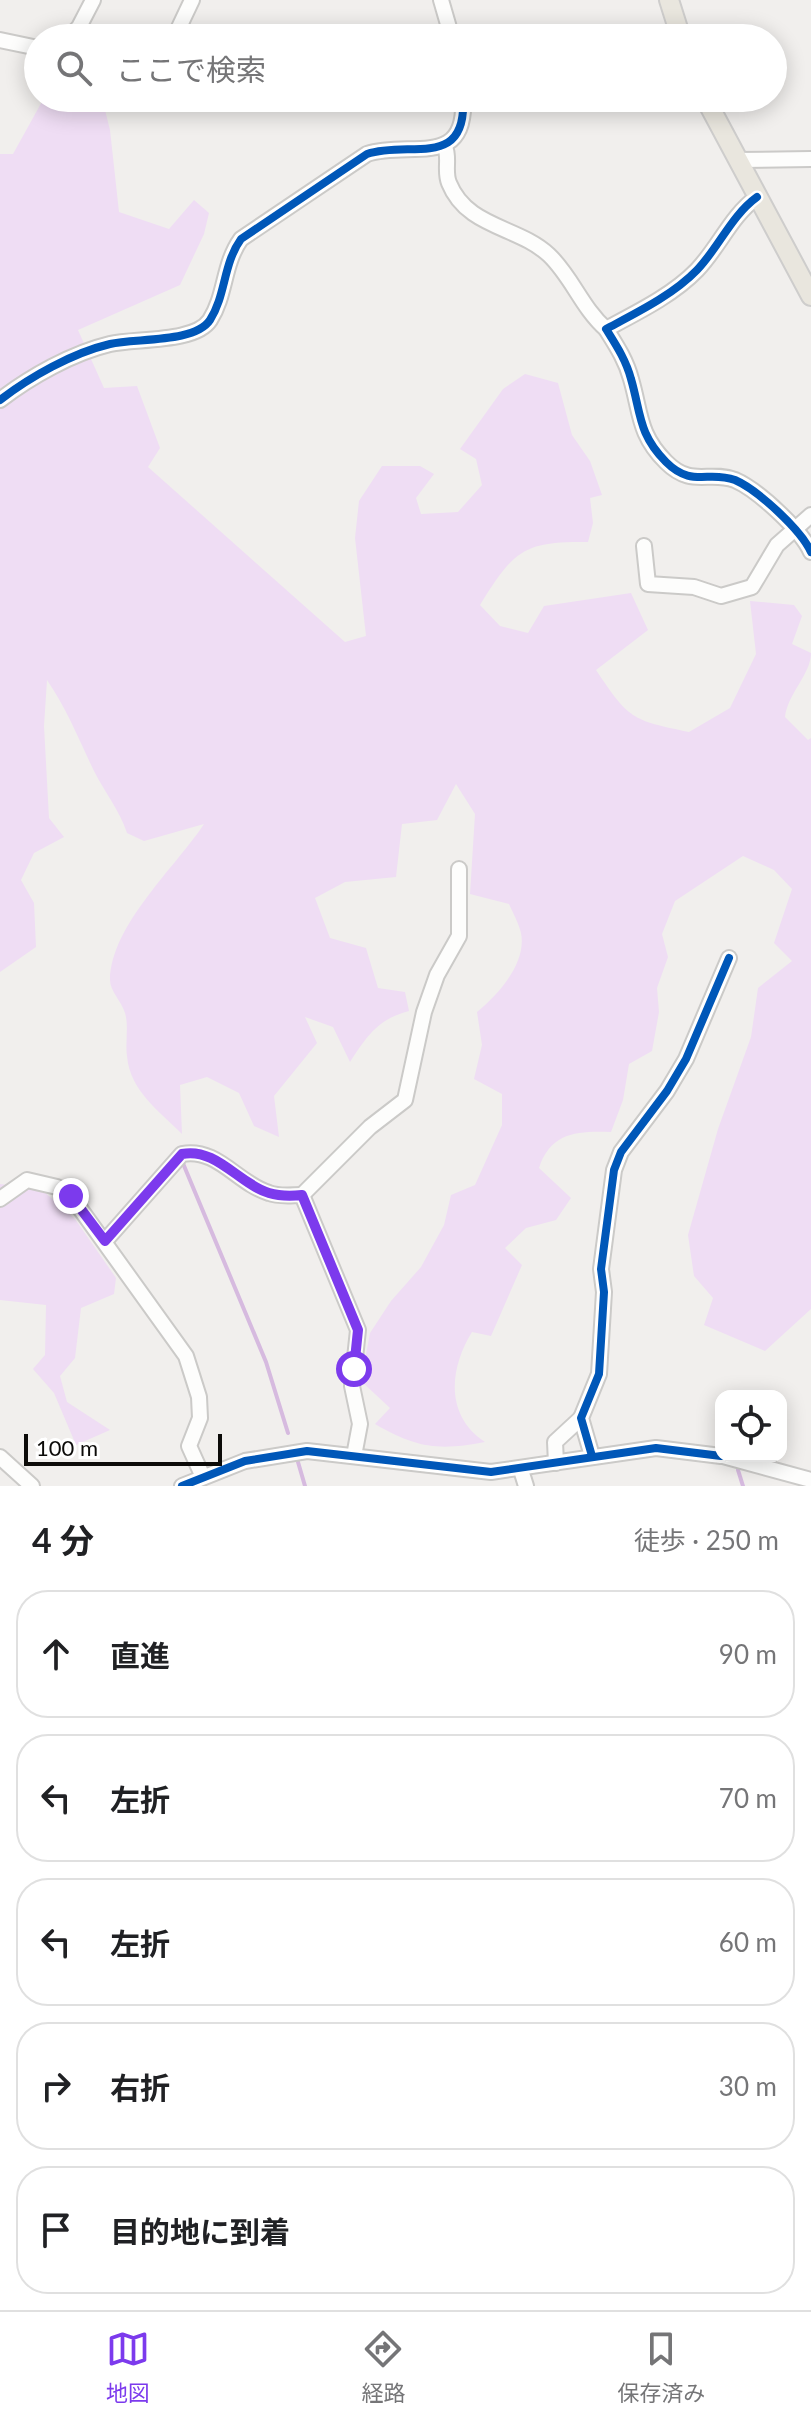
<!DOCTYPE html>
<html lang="ja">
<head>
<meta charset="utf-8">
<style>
	:root { --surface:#fff; --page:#f6f6f6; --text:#202124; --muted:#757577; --line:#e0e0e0; --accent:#7c3aed }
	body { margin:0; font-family:Lato,"Noto Sans JP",sans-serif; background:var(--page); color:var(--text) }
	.controls { position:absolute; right:24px; bottom:24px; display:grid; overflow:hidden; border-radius:16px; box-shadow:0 4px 20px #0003 }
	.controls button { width:72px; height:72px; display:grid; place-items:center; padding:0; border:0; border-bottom:2px solid var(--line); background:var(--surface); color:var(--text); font:40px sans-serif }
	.scale { position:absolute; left:24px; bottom:20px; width:198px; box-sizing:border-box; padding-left:8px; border:4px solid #0c0b09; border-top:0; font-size:22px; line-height:28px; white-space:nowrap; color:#0c0b09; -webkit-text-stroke:6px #fff; paint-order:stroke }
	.stop { position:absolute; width:24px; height:24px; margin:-18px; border:6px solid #7c3aed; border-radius:50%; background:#fff }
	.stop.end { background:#7c3aed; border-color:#fff; box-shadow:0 2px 8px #0008 }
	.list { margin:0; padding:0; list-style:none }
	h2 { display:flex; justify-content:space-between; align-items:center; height:104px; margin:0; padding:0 32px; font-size:34px }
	h2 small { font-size:26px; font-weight:400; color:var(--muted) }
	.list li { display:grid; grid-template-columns:52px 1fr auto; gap:24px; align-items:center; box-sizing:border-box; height:128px; margin:0 16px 16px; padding:0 16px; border:2px solid var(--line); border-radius:32px }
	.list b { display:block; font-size:30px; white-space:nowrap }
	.list em { font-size:26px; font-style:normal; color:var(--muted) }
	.icon { flex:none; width:44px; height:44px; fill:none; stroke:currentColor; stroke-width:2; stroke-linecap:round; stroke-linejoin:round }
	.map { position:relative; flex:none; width:811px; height:1486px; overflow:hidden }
	.search { position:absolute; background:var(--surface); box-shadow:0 4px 20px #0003; left:24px; right:24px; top:24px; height:88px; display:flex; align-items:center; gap:20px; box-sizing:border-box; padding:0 28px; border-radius:44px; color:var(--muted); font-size:30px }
	.sheet { height:824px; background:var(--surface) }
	nav { display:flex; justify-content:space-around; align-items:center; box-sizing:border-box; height:112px; border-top:2px solid var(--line); background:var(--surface); font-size:22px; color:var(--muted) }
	nav a { display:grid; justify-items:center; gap:4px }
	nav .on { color:var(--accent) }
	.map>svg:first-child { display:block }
	.green { fill:#efddf4 }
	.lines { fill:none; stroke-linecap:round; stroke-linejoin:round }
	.stream { stroke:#d6badf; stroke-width:4 }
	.minor-casing { stroke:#cbcac8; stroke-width:18 }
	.major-casing { stroke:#cecdcc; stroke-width:22 }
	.minor { stroke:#fdfdfc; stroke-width:14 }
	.major { stroke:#e9e6de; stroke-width:18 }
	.cycleway-casing { stroke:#fff; stroke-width:13 }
	.cycleway { stroke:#0057b8; stroke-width:8 }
	.route { stroke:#7c3aed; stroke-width:10 }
</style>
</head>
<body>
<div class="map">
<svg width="811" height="1486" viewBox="0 0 811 1486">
	<rect width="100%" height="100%" fill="#f1efed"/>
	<g class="green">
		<path d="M 44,98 L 102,98 L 110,130 L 119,212 L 169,229 L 194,200 L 209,213 L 204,234 L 180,285 L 78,330 L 104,388 L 137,386 L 160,448 L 148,467 L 345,642 L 366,636 L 355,538 L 359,501 L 382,466 L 420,466 L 434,474 L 416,498 L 421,514 L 458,512 L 482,485 L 476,459 L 460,449 L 503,389 L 525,374 L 558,383 L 572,435 L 590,461 L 602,495 L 590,498 L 593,523 L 588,542 C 524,541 514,550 480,605 L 500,626 L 528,633 L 544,606 L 631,593 L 648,630 L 596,670 C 629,719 631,720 689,732 L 730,708 L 756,654 L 750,601 L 794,605 L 802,616 L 792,644 L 811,653 C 811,674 788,693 785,717 L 808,740 L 811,738 L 811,1309 L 765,1351 L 704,1325 L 713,1298 L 694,1276 L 688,1235 L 718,1129 L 751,1037 L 758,988 L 792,961 L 774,943 L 792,889 L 774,870 L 743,856 L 675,901 L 662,934 L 668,957 L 657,988 L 659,1012 L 652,1051 L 629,1064 L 623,1100 L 611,1132 C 577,1131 551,1132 539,1168 L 571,1198 L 556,1220 L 526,1228 L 505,1248 L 522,1265 L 491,1336 L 472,1332 C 449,1369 445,1416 485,1442 C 439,1451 416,1448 375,1424 L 390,1408 L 361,1381 L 370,1333 L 391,1301 L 421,1267 L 444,1225 L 451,1195 L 475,1185 L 502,1125 L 502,1094 L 474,1079 L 482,1045 L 477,1012 C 498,995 527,963 521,933 C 519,924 513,913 509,904 L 470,894 L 475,814 L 456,784 L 437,820 L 402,824 L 396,877 L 345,882 L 315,898 L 330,938 L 366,948 L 378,988 L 405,992 L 409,1011 C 378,1019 367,1036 350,1062 L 333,1027 L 305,1017 L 317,1043 L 274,1096 L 279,1137 L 254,1126 L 239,1093 L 207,1077 L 180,1085 L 182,1134 C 159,1111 130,1091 127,1056 C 125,1042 129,1026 125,1013 C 122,1002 110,991 110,980 C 111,925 175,868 204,824 L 144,841 L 127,833 C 119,809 105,793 94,771 C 79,740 67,709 47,680 L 44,726 L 49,818 L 64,837 L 34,853 L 21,880 L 34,903 L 36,947 L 0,972 L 0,154 L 13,154 Z"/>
		<path d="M 0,1184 L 41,1189 L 75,1219 L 116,1278 L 114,1294 L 81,1308 L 75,1358 L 60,1376 L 67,1402 L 110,1430 L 76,1445 L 54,1393 L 33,1369 L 45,1355 L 46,1305 L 0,1300 Z"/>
	</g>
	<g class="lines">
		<g class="stream">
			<path d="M 182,1161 L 266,1362 L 288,1433"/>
			<path d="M 298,1462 L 305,1486"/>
			<path d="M 738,1470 L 743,1486"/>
		</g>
		<defs>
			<g id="minor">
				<path d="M 441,0 L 452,38"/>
				<path d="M 68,38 L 79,27 L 93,0"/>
				<path d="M 174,38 L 192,0"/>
				<path d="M 0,40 L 38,48"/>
				<path d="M 445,147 C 450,158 444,171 449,183 C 467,228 518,226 549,255 C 572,277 582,308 606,329"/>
				<path d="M 737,160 L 811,159"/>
				<path d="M 757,197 C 731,216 719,247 697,270 C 673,295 636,313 606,329 C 616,345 626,360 631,379 C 641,413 638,434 666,462 C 692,488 708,470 735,480 C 758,490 801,530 811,552"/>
				<path d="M 0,400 C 30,377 72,353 110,344 C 136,338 195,343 210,320 C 226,295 223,264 241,239 L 367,154 C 410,140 467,170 463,98"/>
				<path d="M 644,546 L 648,584 L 694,587 L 721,596 L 752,587 L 777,545 L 811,515"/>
				<path d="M 302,1195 L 370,1127 L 405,1100 L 424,1012 L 437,975 L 459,936 L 459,869"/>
				<path d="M 0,1199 L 27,1180 L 57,1187 L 71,1196 L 186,1356 L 199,1397 L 200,1418 L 189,1446 L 203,1477"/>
				<path d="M 105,1241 L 182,1154 C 217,1147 238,1184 269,1193 C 279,1197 292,1195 302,1195 L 358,1330 L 352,1386 L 360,1424 L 354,1456"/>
				<path d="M 592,1456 L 581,1418 L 599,1374 L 604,1292 L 601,1269 L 614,1170 L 621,1152 L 667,1091 L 686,1059 L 729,958"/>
				<path d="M 723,1456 L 811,1480"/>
				<path d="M 0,1457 L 32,1486"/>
				<path d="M 556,1463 L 555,1442 L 581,1418"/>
				<path d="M 521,1470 L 526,1486"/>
				<path d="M 182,1486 L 245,1461 L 307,1451 L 491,1472 L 656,1448 L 721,1456"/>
			</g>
			<g id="major">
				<path d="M 669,0 L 681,38"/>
				<path d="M 705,98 L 811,296"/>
			</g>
		</defs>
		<use href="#minor" class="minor-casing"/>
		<use href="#major" class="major-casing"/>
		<use href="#minor" class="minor"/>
		<use href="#major" class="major"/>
		<defs>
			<g id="cycleway">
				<path d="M 757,197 C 731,216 719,247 697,270 C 673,295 636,313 606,329 C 616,345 626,360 631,379 C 641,413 638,434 666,462 C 692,488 708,470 735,480 C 758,490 801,530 811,552"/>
				<path d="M 0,400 C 30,377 72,353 110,344 C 136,338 195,343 210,320 C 226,295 223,264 241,239 L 367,154 C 410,140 467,170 463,98"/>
				<path d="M 592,1456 L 581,1418 L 599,1374 L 604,1292 L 601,1269 L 614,1170 L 621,1152 L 667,1091 L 686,1059 L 729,958"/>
				<path d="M 182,1486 L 245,1461 L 307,1451 L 491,1472 L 656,1448 L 721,1456"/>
			</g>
		</defs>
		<use href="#cycleway" class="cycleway-casing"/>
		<use href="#cycleway" class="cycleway"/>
	</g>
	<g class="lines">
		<path class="route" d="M 71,1196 L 105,1241 L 182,1154 C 216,1147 239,1184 269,1193 C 279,1196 292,1196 302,1195 L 358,1330 L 354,1369"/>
	</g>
</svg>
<div class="controls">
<button><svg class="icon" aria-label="locate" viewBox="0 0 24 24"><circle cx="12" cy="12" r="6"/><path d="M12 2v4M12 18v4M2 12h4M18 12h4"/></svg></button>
</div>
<div class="scale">100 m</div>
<div class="stop" style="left:354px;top:1369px"></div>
<div class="stop end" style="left:71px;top:1196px"></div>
<div class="search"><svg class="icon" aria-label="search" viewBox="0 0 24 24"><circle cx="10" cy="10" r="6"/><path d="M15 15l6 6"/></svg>ここで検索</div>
</div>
<section class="sheet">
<h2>4 分<small>徒歩 · 250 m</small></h2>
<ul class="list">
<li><svg class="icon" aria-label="ahead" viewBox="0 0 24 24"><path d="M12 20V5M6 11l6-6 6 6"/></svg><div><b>直進</b></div><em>90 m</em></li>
<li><svg class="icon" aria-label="left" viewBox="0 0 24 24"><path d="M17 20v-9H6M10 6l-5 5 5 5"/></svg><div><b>左折</b></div><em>70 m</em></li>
<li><svg class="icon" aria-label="left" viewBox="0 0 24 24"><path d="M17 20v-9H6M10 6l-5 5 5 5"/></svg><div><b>左折</b></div><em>60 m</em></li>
<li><svg class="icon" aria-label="right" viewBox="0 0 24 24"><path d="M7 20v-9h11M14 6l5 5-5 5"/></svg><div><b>右折</b></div><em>30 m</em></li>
<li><svg class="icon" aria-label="arrive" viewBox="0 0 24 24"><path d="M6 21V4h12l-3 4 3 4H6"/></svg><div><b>目的地に到着</b></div></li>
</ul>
</section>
<nav>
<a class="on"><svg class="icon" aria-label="map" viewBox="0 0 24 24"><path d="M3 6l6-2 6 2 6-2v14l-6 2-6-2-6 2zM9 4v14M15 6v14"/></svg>地図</a>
<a><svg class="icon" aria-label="directions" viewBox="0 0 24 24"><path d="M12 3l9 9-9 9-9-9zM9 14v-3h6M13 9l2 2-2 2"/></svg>経路</a>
<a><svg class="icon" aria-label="saved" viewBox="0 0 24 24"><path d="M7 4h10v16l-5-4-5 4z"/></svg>保存済み</a>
</nav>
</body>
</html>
